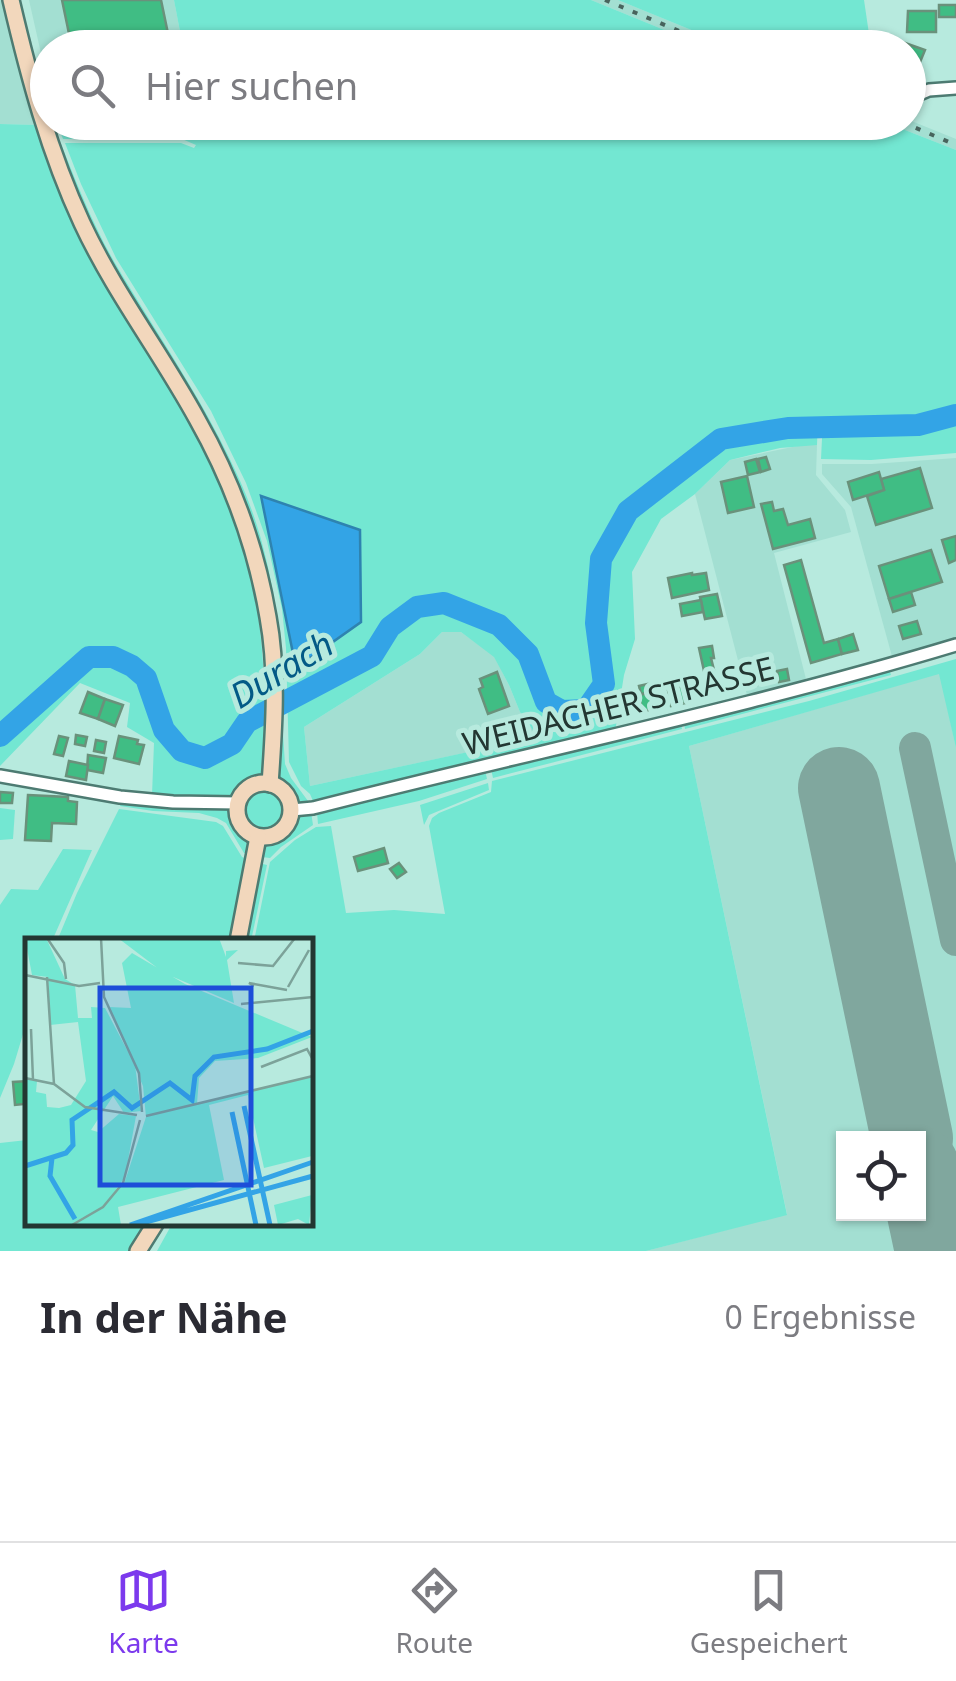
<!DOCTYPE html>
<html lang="de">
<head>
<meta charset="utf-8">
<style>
	:root { --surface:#fff; --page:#f2f2f3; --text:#2b2b33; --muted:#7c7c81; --line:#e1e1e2; --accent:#7c3aed }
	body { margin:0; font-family:"Noto Sans",sans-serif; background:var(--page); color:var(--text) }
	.controls { position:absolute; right:30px; bottom:30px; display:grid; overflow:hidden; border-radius:0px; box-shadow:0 2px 8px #0004 }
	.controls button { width:90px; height:90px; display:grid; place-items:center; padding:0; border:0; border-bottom:2px solid var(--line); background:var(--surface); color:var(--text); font:50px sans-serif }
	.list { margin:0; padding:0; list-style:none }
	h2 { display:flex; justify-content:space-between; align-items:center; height:130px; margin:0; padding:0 40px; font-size:42px }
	h2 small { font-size:32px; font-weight:400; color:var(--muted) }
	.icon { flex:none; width:55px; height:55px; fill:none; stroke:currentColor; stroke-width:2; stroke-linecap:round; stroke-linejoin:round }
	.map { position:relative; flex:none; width:956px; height:1251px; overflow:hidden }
	.search { position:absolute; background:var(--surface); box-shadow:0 2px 8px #0004; left:30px; right:30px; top:30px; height:110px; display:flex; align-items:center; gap:25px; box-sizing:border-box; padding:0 35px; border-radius:55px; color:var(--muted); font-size:38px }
	.sheet { height:290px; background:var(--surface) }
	nav { display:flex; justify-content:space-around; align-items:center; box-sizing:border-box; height:140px; border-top:2px solid var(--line); background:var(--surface); font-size:28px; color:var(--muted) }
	nav a { display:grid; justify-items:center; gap:5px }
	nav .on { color:var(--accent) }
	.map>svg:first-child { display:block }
	.built { fill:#a3dfd2; fill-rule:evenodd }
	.green { fill:#73e7d2; fill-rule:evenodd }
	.water { fill:#33a4e6; stroke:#2e83b0; stroke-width:2.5 }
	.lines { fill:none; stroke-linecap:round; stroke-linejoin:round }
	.river { stroke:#33a4e6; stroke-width:22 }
	.taxiway { stroke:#80a79e; stroke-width:32 }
	.runway { stroke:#80a79e; stroke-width:82 }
	.building { fill:#40bd84; stroke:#6a917b; stroke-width:2.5 }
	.street-casing { stroke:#4d7b72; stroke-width:16 }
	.secondary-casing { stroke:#4d7b72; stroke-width:20 }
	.street { stroke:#fff; stroke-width:11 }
	.secondary { stroke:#f2d7bc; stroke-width:15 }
	.rail { stroke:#48645d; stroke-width:4; stroke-dasharray:5 10; stroke-linecap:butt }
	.labels { text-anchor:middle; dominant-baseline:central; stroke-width:10; stroke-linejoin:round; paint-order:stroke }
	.street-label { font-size:32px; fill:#233732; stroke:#b7eade }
	.water-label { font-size:35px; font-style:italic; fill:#035a86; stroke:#b7eade }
	.inset-river { fill:none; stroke:#33a4e6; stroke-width:5 }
	.inset-road { fill:none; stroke:#7ca299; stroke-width:2.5 }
	.view { fill:#1d4ed8; fill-opacity:0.15; stroke:#1d4ed8; stroke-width:5 }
	.inset-edge { fill:none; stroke:#233732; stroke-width:5 }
</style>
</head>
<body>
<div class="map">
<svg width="956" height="1251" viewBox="0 0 956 1251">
	<rect width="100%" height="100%" fill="#b7eade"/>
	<g class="built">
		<path d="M 0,0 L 5,0 L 37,125 L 0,124 Z"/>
		<path d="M 29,0 L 174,0 L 183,47 L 48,48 L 47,80 Z"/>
		<path d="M 591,0 L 618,0 L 733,47 L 706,47 Z"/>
		<path d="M 909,120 L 956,139 L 956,150 L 887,123 L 908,122 Z"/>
		<path d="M 198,122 L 199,129 L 57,123 Z"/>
		<path d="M 802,445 L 817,445 L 816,475 L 845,510 L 851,532 L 774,553 L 807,683 L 748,699 L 695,494 L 730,460 Z"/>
		<path d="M 956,458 L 956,641 L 893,660 L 851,507 L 822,474 L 822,464 L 872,464 Z"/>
		<path d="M 442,632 L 461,632 L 494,656 L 509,685 L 520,712 L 539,737 L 310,786 L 304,727 L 420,654 Z"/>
		<path d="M 940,673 L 956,748 L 956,1251 L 646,1251 L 787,1214 L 689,746 ZM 844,1138 L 918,1138 L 918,1214 L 844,1214 Z"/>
	</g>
	<g class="green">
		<path d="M 174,0 L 591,0 L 706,47 L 183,47 Z"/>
		<path d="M 618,0 L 864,0 L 869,34 L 865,47 L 733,47 Z"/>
		<path d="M 57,123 L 198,129 L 198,123 L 887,123 L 956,150 L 956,453 L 871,460 L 821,459 L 823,418 L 818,417 L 817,445 L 780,448 L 730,460 L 695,494 L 661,519 L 632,572 L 635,639 L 624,675 L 615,732 L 542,747 L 313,801 L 310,794 L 301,786 L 289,762 L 286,648 L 282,609 L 267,541 L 246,483 L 211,411 L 116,258 L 81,184 L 65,143 L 181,143 L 194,148 L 196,145 L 182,139 L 63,139 ZM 442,632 L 461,632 L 494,657 L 509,685 L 520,712 L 538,737 L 310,786 L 304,727 L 420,654 Z"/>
		<path d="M 0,124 L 37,125 C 55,173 72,221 96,267 C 124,321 162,370 191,424 C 202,444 213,464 223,485 C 262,576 270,681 261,778 C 249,780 241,786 234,796 L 152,795 L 154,743 L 127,727 L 130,703 L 80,683 L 0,766 Z"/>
		<path d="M 61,144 C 77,184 93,225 115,263 C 158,336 207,405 241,483 C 270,549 280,621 283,693 L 281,692 L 255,539 L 109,263 L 88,223 L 58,145 Z"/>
		<path d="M 956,659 L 956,748 L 939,674 L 689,746 L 787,1215 L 646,1251 L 157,1251 L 172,1224 L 310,1224 L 310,941 L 254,941 L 270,862 L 295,840 L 316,827 L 331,826 L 346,913 L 394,910 L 445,914 L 429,826 L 432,818 L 439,813 L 491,792 L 492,781 L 809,701 Z"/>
		<path d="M 889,669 L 891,675 L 685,729 L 684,723 Z"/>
		<path d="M 681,724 L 682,729 L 493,778 L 491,769 Z"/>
		<path d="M 280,734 L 283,734 L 285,764 L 291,778 L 308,801 L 296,801 L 287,785 L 277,779 Z"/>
		<path d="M 485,770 L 487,779 L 419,801 L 318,824 L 317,812 Z"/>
		<path d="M 488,783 L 489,790 L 429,815 L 424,825 L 420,805 Z"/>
		<circle cx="264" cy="810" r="22"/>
		<path d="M 122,801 L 151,806 L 232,809 C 233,823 239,832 250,839 L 248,853 L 244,853 L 226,823 L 217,818 L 199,813 L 153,811 L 120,806 Z"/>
		<path d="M 0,808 L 15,810 L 13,839 L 0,840 Z"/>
		<path d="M 119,809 L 216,822 L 223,826 L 242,857 L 247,859 L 231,941 L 57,941 L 77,893 Z"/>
		<path d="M 311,812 L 313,825 L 281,847 L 270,858 L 262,857 L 265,843 C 282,841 292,832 296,815 Z"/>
		<path d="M 63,849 L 92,850 L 52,941 L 28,941 L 27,1021 L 14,1064 L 0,1098 L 0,905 L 11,889 L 38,890 Z"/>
		<path d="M 259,863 L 267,865 L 251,941 L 244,941 Z"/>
		<path d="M 27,1140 L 28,1224 L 150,1224 L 133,1251 L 0,1251 L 0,1143 Z"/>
	</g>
	<path class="water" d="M 261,496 L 360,530 L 361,622 L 296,668 Z"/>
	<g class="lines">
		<path class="river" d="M 0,736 L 89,657 L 113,657 L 132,666 L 146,678 L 164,730 L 182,751 L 205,758 L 232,744 L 247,722 L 372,656 L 390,627 L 417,607 L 444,603 L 499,625 L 528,654 L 546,702 L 562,711 L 586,710 L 604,684 L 596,623 L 601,559 L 628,511 L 721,439 L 788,428 L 918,425 L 956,415"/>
		<g class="taxiway">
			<path d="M 915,748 L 956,940"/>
			<path d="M 917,1251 L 956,1233"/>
		</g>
		<g class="runway">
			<path d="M 839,788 L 912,1138"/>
			<path d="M 918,1167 L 936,1251"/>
		</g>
	</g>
	<g class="building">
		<path d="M 62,0 L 161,0 L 171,48 L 72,48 Z"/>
		<rect x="939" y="5" width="17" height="12"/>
		<path d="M 908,11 L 936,11 L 936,32 L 907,32 Z"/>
		<path d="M 905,43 L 925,50 L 918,67 L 908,64 L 908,48 L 903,48 Z"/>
		<path d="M 908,64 L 921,68 L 914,87 L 908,85 Z"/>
		<path d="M 766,457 L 770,469 L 761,472 L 758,459 Z"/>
		<path d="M 756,459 L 760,472 L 748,475 L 745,462 Z"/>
		<path d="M 920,468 L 932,508 L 876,525 L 867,496 L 884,490 L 881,479 Z"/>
		<path d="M 879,472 L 884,490 L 853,500 L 848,482 Z"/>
		<path d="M 747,476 L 754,507 L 728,513 L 721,482 Z"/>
		<path d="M 772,502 L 774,511 L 783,509 L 788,525 L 810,519 L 815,538 L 773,549 L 761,504 Z"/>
		<path d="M 956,536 L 956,560 L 949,563 L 942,540 Z"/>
		<path d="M 931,550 L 942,582 L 889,599 L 879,566 Z"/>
		<path d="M 801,560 L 824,643 L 838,639 L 842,654 L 811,663 L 784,565 Z"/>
		<path d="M 692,573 L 692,575 L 706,573 L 709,590 L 672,598 L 668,578 Z"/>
		<path d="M 911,592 L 915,605 L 893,612 L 889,599 Z"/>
		<path d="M 717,594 L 722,616 L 705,619 L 700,597 Z"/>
		<path d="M 701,600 L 703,612 L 682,616 L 680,604 Z"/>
		<path d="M 917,621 L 921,634 L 903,639 L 899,626 Z"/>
		<path d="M 853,634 L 858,650 L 842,654 L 838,639 Z"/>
		<path d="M 712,646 L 714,658 L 711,658 L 716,678 L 706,680 L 699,648 Z"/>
		<path d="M 756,662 L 761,684 L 749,687 L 744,665 Z"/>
		<path d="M 787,669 L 789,680 L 779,682 L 777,671 Z"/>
		<path d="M 497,672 L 509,706 L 488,714 L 479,689 L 483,687 L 480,679 Z"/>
		<path d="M 652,683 L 654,692 L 641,694 L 639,686 Z"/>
		<path d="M 682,687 L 685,703 L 671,706 L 668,690 Z"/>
		<path d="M 88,692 L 105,699 L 98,719 L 80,713 Z"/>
		<path d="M 654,692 L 657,709 L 642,711 L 639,695 Z"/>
		<path d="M 105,699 L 123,705 L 115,726 L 98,719 Z"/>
		<path d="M 76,735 L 87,737 L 85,746 L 75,744 Z"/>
		<path d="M 59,736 L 68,738 L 63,756 L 54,754 Z"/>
		<path d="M 119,736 L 138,740 L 137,744 L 144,745 L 139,764 L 114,758 Z"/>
		<path d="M 96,740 L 106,742 L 104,753 L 94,751 Z"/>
		<path d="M 88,755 L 106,758 L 103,773 L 87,770 Z"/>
		<path d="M 69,761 L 88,765 L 86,780 L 66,776 Z"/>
		<path d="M 0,792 L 13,793 L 12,803 L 0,803 Z"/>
		<path d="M 28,795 L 68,797 L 68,801 L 77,802 L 76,824 L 52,823 L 51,841 L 25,840 Z"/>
		<path d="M 384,848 L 388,863 L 358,871 L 354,857 Z"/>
		<path d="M 399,863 L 406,872 L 397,878 L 390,869 Z"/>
		<path d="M 28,1081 L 28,1098 L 24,1099 L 25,1104 L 15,1105 L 13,1082 Z"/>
	</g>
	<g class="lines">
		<defs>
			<g id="street">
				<path d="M 908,99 L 929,90 L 956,88"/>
				<path d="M 0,776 L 120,797 L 173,802 L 238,803"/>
				<path d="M 292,810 L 313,808 C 527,753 744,709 956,645"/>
			</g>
			<g id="secondary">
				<path d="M 11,0 C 29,77 49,152 82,223 C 114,292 161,353 197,419 C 232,481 256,547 268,617 C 278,671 274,729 270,784"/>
				<circle cx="264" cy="810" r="27"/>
				<path d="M 238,941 L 258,837"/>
				<path d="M 138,1251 L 155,1224"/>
			</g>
		</defs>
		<use href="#street" class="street-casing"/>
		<use href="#secondary" class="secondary-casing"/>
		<use href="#street" class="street"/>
		<use href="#secondary" class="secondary"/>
		<g class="rail">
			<path d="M 605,0 L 720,48"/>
			<path d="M 902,122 L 956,145"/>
		</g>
	</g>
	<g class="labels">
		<g class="street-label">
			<text transform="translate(618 705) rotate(-14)">WEIDACHER STRASSE</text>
		</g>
		<g class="water-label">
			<text transform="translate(281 669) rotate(-31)">Durach</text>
		</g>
	</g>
	<g transform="translate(25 938)">
		<rect width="288" height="288" fill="#b7eade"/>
		<path d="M 0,0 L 21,0 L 40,41 L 50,47 L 53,80 L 67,80 L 66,69 L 80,70 L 110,127 L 116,173 L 99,175 L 88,158 L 66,192 L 73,194 L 94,176 L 111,178 L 100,239 L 82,264 L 46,287 L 0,287 L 0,141 L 12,143 L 11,154 L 21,156 L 22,169 L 34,170 L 46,167 L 61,143 L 53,84 L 25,87 L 23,39 L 7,37 ZM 93,0 L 194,0 L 201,19 L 201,13 L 213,12 L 202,22 L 209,65 L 139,35 ZM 107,15 L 160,46 L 287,99 L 233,120 L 190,123 L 174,140 L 172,166 L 287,138 L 287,218 L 239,230 L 223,157 L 184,167 L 199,242 L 93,269 L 96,287 L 49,287 L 99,246 L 121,179 L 118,148 L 84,69 L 106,70 L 97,25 ZM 287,257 L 284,287 L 273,281 L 253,287 L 249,267 Z" fill="#73e7d2"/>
		<path class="inset-river" d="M 219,168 L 245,287M 207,174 L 231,287M 27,220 L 25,238 L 50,281M 0,228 L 41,215 L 48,207 L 47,182 L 89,154 L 107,170 L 145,145 L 167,162 L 170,138 L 189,119 L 242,111 L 288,93M 105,287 L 288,224M 110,287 L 288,238"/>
		<path class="inset-road" d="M 22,0 L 39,25 L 41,41M 76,0 L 79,59 L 114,135 L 117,174M 213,25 L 248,28 L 270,0M 0,37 L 54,48 L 75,45M 22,39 L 29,146M 229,48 L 224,45 L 262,52M 263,49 L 284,12M 216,66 L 288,59M 6,91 L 8,142M 236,129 L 282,111 L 288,122M 0,140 L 29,146 L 60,169 L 112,177M 121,178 L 288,138M 47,287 L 78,269 L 98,245 L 115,182"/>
		<path class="view" d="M 75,50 L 226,50 L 226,247 L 75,247 Z"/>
		<rect width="288" height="288" class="inset-edge"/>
	</g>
</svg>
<div class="controls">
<button><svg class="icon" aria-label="locate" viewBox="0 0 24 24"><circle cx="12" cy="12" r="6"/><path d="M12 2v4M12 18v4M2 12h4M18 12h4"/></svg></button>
</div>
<div class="search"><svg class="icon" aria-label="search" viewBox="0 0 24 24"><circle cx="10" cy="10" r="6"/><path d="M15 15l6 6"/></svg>Hier suchen</div>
</div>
<section class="sheet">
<h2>In der Nähe<small>0 Ergebnisse</small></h2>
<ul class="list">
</ul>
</section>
<nav>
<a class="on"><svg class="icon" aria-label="map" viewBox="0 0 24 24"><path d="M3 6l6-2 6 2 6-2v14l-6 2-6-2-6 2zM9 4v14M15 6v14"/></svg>Karte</a>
<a><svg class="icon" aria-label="directions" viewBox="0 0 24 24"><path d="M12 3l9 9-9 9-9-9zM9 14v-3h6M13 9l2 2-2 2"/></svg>Route</a>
<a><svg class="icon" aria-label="saved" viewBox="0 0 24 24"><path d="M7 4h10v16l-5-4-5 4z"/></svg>Gespeichert</a>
</nav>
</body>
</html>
